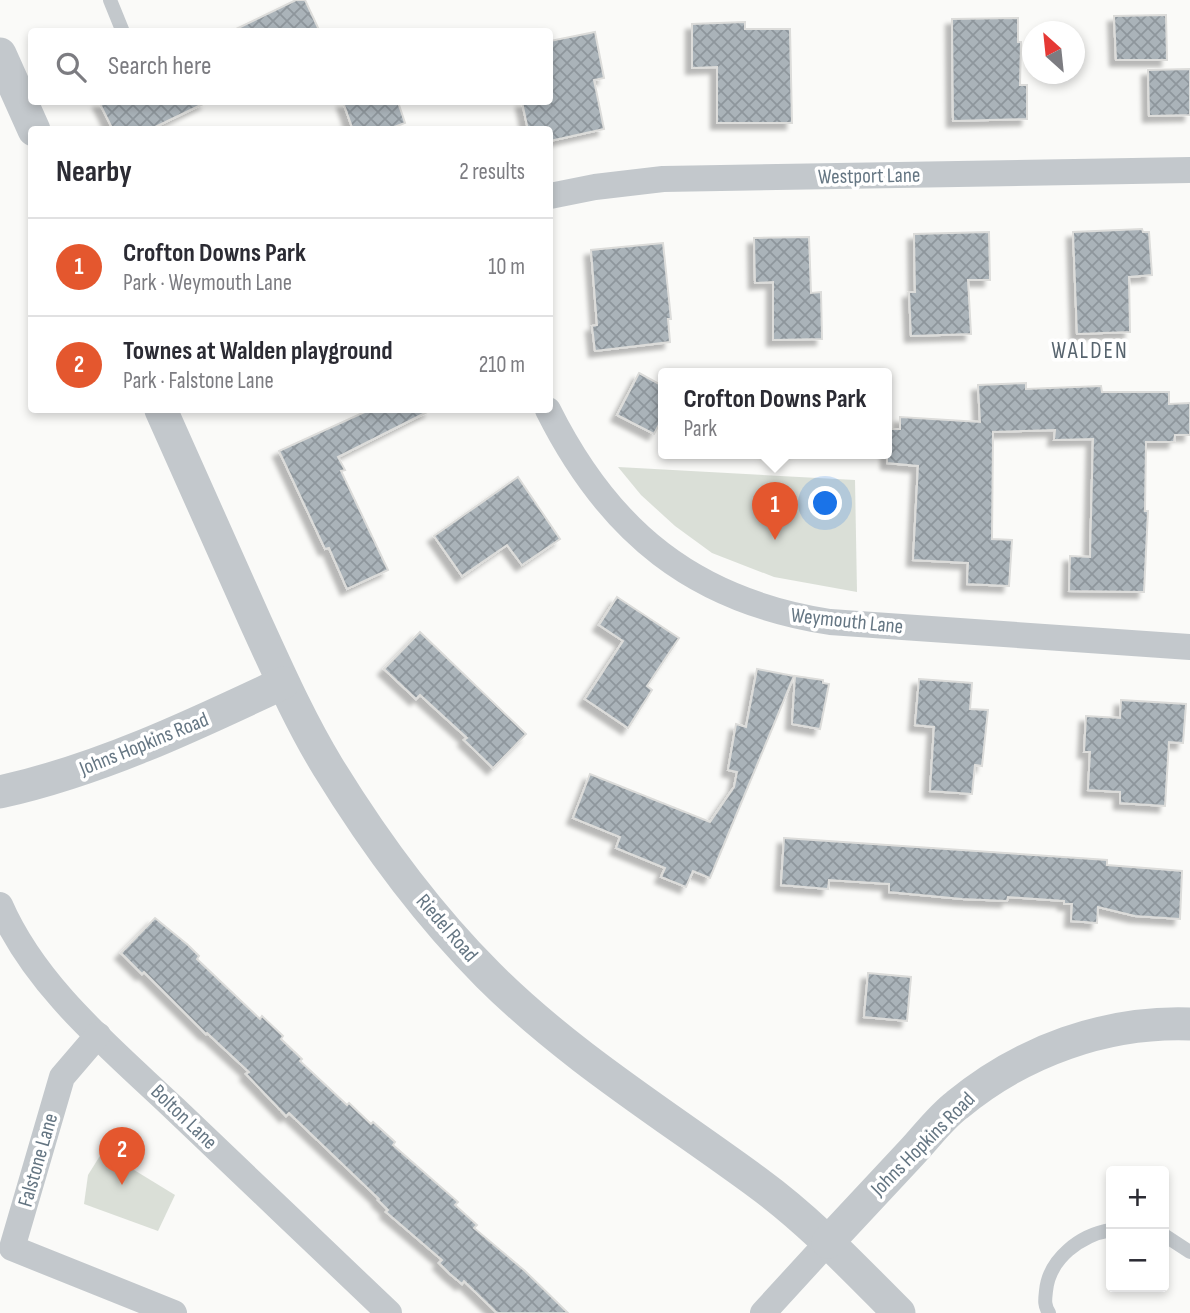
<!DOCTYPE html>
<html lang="en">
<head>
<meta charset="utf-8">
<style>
	:root { --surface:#fff; --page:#f2f2f3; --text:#2b2b33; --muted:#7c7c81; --line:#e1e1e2; --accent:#e4572e }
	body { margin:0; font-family:"Sofia Sans Condensed",sans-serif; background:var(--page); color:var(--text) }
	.controls { position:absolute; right:21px; bottom:21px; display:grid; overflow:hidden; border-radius:7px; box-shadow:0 4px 10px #0003 }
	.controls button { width:63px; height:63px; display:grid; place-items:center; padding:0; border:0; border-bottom:2px solid var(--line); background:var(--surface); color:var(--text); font:35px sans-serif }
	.compass { position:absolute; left:1022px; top:21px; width:63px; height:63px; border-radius:50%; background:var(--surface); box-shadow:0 4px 10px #0003; rotate:333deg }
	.you { position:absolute; left:826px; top:504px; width:24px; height:24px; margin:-18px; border:5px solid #fff; border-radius:50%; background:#1a73e8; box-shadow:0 0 0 10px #1a73e833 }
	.badge { display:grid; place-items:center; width:46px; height:46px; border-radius:50%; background:var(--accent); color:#fff; font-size:23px; font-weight:700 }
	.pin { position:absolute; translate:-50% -58px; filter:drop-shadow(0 2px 4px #0008) }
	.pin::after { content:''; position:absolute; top:37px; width:24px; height:21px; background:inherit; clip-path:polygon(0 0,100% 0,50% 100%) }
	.popup { position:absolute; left:658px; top:368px; width:234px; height:91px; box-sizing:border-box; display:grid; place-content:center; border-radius:7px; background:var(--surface); filter:drop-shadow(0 2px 5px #0005); font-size:23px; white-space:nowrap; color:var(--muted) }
	.popup b { font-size:26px; color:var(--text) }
	.popup::after { content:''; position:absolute; left:50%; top:100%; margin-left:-14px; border:14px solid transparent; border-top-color:var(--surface) }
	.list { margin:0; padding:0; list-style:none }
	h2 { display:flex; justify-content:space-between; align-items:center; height:91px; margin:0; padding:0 28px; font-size:30px }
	h2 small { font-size:23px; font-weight:400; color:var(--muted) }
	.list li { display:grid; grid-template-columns:46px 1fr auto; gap:21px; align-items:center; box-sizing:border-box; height:98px; padding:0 28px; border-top:2px solid var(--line) }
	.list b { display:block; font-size:26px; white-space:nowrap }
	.list p { margin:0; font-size:23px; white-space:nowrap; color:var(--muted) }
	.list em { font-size:23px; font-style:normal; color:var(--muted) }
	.icon { flex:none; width:38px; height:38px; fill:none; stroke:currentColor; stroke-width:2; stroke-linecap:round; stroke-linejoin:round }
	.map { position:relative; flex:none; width:1190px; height:1313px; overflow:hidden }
	.search { position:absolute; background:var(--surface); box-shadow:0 4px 10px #0003; left:28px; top:28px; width:525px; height:77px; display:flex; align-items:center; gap:18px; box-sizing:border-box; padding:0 24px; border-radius:7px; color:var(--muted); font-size:26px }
	.panel { position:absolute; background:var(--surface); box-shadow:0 4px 10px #0003; left:28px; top:126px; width:525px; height:287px; border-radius:7px }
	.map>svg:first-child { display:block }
	.green { fill:#dadfd7 }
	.building { fill:url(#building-cross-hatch); stroke:#dcdcda; stroke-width:2; filter:url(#shadow) }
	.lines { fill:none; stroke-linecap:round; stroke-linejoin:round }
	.service { stroke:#c3c8cc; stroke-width:14 }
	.minor { stroke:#c3c8cc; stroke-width:26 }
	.tertiary { stroke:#c3c8cc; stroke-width:33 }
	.labels { text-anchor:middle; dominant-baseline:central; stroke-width:7; stroke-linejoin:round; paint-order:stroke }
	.street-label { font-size:21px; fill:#657683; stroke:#fff }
	.neighbourhood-label { font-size:23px; letter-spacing:2px; fill:#57646e; stroke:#fff }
</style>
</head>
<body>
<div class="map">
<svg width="1190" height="1313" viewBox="0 0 1190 1313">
	<defs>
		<pattern id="building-cross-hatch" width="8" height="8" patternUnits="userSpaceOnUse" patternTransform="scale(1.75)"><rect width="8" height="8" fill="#aab3b9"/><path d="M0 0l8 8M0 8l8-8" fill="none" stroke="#8e969c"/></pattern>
		<filter id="shadow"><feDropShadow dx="-6" dy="6" stdDeviation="2" flood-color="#0004"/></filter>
	</defs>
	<rect width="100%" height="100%" fill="#fafaf8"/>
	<g class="green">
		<path d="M 618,467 L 855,480 L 857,592 L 774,577 L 712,553 L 675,526 L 641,495 Z"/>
		<path d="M 103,1151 L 175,1195 L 158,1231 L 84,1204 L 88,1175 Z"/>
	</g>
	<g class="building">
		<path d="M 296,0 L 305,0 L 320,32 L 230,32 Z"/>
		<path d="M 1166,15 L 1167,60 L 1116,60 L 1114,16 Z"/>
		<path d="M 1018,18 L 1018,42 L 1021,42 L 1020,85 L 1027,85 L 1027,119 L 953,121 L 952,19 Z"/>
		<path d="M 745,22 L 745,29 L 790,29 L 792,123 L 717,123 L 717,67 L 692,68 L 692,24 Z"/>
		<path d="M 595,32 L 604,78 L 594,80 L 604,129 L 550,141 L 550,130 L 528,130 L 522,102 L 550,102 L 550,41 Z"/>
		<path d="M 1190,69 L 1190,115 L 1149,116 L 1148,70 Z"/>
		<path d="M 99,102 L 207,102 L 149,130 L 113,130 Z"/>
		<path d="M 343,102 L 398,102 L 405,123 L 386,130 L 353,130 Z"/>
		<path d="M 1142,229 L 1143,232 L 1149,232 L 1152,275 L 1129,277 L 1130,332 L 1077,334 L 1073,232 Z"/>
		<path d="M 989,232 L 990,280 L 968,280 L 971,334 L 911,336 L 909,292 L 915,292 L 914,234 Z"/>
		<path d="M 809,237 L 811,293 L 821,292 L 822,339 L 773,340 L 773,282 L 755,283 L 754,238 Z"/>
		<path d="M 663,243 L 671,319 L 668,319 L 670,342 L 595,351 L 592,326 L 597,325 L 591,250 Z"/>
		<path d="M 639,373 L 663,386 L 663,417 L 654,434 L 617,415 Z"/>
		<path d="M 1026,383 L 1026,389 L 1101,386 L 1102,392 L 1169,392 L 1169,404 L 1190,403 L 1190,435 L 1175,435 L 1174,442 L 1146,442 L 1145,511 L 1148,511 L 1144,592 L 1069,591 L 1070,556 L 1090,557 L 1093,439 L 1054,440 L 1055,430 L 993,432 L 992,539 L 1012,540 L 1009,586 L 967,584 L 968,563 L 913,560 L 918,466 L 887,463 L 887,429 L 900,429 L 900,417 L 980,422 L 978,385 Z"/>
		<path d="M 369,410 L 431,410 L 338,457 L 345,470 L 341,471 L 388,570 L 347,589 L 329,548 L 325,549 L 279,451 Z"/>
		<path d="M 518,477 L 560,539 L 522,565 L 507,545 L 462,576 L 434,536 Z"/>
		<path d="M 617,597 L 679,638 L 647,686 L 652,690 L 628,728 L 585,699 L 623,641 L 599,625 Z"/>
		<path d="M 420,632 L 526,734 L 493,768 L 464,740 L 467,738 L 420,695 L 416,699 L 384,669 Z"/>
		<path d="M 757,669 L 794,676 L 710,878 L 693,871 L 686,887 L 661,877 L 665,868 L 616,848 L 620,837 L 573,818 L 590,774 L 710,822 L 734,787 L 737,772 L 728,770 L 736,724 L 746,727 Z"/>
		<path d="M 795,676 L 823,680 L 823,683 L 829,684 L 820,729 L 792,724 Z"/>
		<path d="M 919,679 L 972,683 L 970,709 L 988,710 L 982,766 L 975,765 L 972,794 L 930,791 L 934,727 L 915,725 Z"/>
		<path d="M 1121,700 L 1186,704 L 1183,743 L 1169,742 L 1165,806 L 1120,803 L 1120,792 L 1088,790 L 1090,752 L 1084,752 L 1086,716 L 1120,718 Z"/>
		<path d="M 784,838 L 1107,860 L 1107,865 L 1182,871 L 1180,919 L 1135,916 L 1098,907 L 1097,923 L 1071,921 L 1072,904 L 1064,904 L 1064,901 L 1008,897 L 1007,901 L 962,899 L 889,892 L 889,884 L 829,880 L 828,889 L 781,885 Z"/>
		<path d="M 155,918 L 188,945 L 199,956 L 197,959 L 260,1019 L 262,1016 L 283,1036 L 281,1039 L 302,1059 L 300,1061 L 347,1105 L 349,1103 L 371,1124 L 373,1122 L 395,1142 L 393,1145 L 458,1202 L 455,1205 L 477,1225 L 474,1228 L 525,1271 L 568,1313 L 497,1313 L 464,1281 L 462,1284 L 450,1274 L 439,1263 L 442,1260 L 386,1212 L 388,1210 L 378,1200 L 379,1199 L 289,1113 L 286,1116 L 246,1074 L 249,1072 L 207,1033 L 206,1034 L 144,972 L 142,974 L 121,953 Z"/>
		<path d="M 868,973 L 911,977 L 907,1021 L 864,1017 Z"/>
	</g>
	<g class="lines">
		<g class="service">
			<path d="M 110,0 L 123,32"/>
			<path d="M 1164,1235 L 1190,1252"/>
			<path d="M 1049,1313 C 1044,1305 1045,1300 1046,1291 C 1049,1259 1080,1235 1111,1230"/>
		</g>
		<g class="minor">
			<path d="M 550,196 L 595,187 L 663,179 L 1190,170"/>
			<path d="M 548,410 C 609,532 694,601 830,622 L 1190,647"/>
			<path d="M 0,905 C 36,988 112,1049 176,1110 C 247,1178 318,1245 389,1313"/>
			<path d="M 98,1035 L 62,1077 L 12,1248 L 174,1313"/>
			<path d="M 763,1313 L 828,1242"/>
		</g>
		<g class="tertiary">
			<path d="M 0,54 L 34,130"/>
			<path d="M 161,410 C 192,481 224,552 256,623 C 278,671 300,721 328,767 C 374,842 426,913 488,975 C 569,1056 667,1116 758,1183 C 810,1221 854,1268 899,1313"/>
			<path d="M 0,792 C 99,770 192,726 283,683"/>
			<path d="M 828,1242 C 856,1212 884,1182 912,1152 C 927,1136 940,1118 957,1105 C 1022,1051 1106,1021 1190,1024"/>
		</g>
	</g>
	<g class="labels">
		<g class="street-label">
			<text transform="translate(869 176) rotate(-1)">Westport Lane</text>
			<text transform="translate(847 621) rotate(6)">Weymouth Lane</text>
			<text transform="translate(144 744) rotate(-22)">Johns Hopkins Road</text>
			<text transform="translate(447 928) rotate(49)">Riedel Road</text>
			<text transform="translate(184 1117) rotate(44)">Bolton Lane</text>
			<text transform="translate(923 1144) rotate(-45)">Johns Hopkins Road</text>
			<text transform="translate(38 1160) rotate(-74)">Falstone Lane</text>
		</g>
		<g class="neighbourhood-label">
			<text x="1090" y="351">WALDEN</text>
		</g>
	</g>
</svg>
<div class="controls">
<button>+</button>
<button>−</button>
</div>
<svg class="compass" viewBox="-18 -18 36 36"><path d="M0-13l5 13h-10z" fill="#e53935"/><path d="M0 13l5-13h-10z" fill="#7c7c81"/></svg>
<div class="you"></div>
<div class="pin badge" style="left:775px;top:540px">1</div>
<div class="popup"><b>Crofton Downs Park</b>Park</div>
<div class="pin badge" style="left:122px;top:1185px">2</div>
<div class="search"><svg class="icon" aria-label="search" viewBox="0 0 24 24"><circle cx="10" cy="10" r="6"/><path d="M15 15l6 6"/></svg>Search here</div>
<section class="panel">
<h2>Nearby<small>2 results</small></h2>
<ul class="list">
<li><span class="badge">1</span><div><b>Crofton Downs Park</b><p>Park · Weymouth Lane</p></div><em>10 m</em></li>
<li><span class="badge">2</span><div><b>Townes at Walden playground</b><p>Park · Falstone Lane</p></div><em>210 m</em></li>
</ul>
</section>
</div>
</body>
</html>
